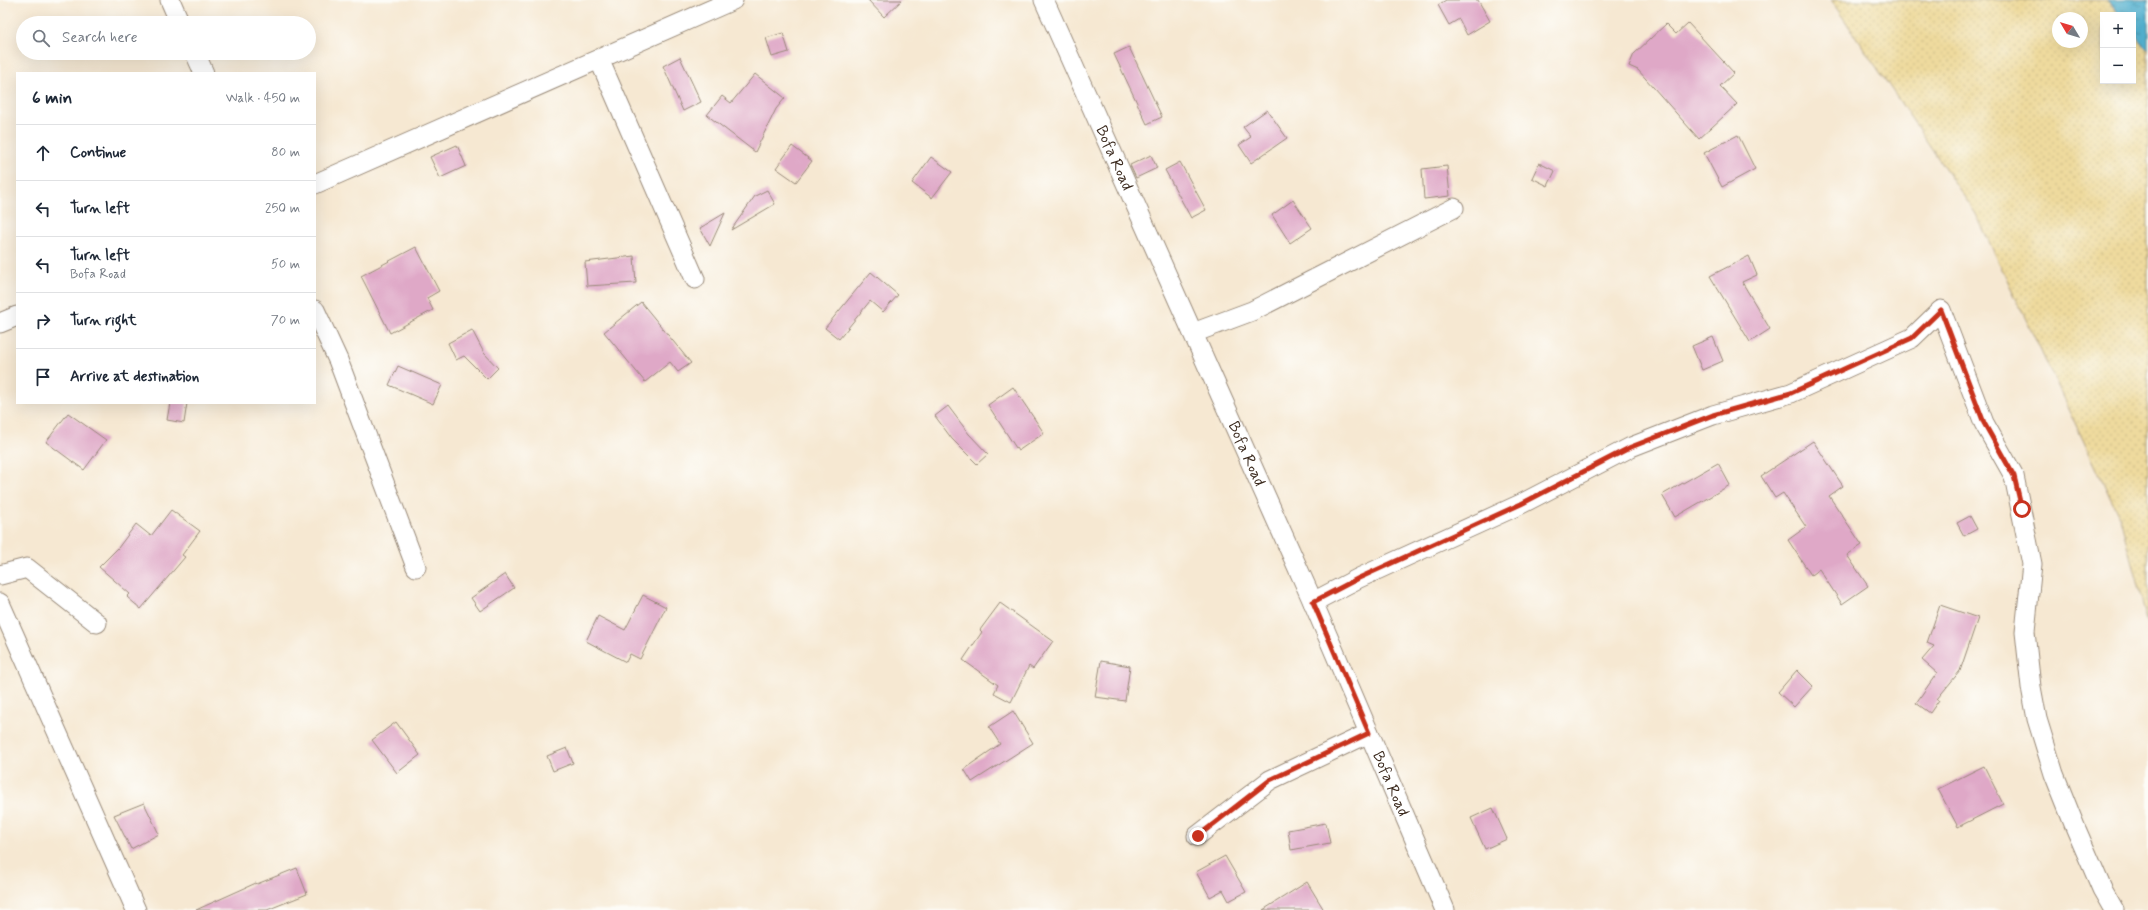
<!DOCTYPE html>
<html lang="en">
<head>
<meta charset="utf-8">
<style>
	:root { --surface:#fff; --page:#f6f6f7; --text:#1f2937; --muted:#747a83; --line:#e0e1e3 }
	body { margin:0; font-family:Mynerve,sans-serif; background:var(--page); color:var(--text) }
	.controls { position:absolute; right:12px; top:12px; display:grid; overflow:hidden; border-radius:0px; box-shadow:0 4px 16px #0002 }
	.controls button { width:36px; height:36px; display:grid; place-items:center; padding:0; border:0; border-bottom:1px solid var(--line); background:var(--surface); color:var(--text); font:20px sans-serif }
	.compass { position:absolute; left:2052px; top:12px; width:36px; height:36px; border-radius:50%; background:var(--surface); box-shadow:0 4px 16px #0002; rotate:308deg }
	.stop { position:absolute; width:12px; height:12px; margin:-9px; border:3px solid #c8321e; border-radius:50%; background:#fff }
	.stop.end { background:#c8321e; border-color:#fff; box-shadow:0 1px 4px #0008 }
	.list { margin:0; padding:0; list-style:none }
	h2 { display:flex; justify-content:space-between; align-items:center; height:52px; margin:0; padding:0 16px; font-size:17px }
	h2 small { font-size:13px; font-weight:400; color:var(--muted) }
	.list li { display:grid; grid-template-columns:26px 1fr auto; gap:12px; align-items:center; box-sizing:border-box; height:56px; padding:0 16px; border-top:1px solid var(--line) }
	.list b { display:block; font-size:15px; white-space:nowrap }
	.list p { margin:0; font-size:13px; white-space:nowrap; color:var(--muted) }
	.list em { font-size:13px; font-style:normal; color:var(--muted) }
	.icon { flex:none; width:22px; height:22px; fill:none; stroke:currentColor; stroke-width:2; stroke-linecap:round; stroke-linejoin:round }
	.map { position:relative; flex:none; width:2148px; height:910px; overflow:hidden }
	.search { position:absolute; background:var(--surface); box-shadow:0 4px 16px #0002; left:16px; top:16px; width:300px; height:44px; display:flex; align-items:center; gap:10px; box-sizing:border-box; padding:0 14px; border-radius:22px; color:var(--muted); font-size:15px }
	.panel { position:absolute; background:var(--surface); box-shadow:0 4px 16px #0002; left:16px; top:72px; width:300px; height:332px; border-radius:0px }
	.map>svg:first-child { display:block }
	.sand { fill:url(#sand-dots); stroke:#94825e; fill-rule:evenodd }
	.water { fill:url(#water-ripples); stroke:#476e78 }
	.building { fill:#dfa8c7 }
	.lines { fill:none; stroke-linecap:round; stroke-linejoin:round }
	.minor-casing { stroke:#988978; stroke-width:21 }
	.minor { stroke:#fff; stroke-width:19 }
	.route { stroke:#c8321e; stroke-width:5 }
	.labels { text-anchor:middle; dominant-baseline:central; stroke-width:3; stroke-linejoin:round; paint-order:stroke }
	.street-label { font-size:16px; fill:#3b2a1e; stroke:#fdfcf7 }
</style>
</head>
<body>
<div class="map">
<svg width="2148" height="910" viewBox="0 0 2148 910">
	<defs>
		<pattern id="sand-dots" width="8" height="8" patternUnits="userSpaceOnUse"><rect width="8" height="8" fill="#eeda9e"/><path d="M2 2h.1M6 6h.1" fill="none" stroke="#cdbb88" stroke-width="1.8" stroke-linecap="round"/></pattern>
		<pattern id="water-ripples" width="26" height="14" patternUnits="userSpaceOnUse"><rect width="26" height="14" fill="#53b2d1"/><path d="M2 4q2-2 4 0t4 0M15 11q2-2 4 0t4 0" fill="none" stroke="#4691a9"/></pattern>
	</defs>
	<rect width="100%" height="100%" fill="#fdfcf7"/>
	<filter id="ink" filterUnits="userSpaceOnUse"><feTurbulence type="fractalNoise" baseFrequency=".025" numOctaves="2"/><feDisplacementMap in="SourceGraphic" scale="8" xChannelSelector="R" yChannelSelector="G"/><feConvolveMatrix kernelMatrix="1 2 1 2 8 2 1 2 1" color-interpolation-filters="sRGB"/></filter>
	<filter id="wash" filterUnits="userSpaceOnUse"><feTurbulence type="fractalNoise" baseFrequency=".012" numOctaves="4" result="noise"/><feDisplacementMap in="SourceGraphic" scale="16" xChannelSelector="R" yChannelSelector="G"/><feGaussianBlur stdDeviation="0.9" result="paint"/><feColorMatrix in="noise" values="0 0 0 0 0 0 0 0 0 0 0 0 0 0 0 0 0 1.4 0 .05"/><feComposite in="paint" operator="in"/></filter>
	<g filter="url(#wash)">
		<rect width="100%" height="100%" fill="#f6e8d2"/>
		<path class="sand" d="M 1831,0 L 2108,0 L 2120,15 L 2103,15 L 2103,81 L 2133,81 L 2133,31 L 2148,50 L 2148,624 L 2120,518 L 1976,214 ZM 2058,18 L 2082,18 L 2082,42 L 2058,42 Z"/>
		<path class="water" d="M 2108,0 L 2148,0 L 2148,50 L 2133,31 L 2133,15 L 2120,15 Z"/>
		<g id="blocks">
			<g class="building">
				<path d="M 868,0 L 902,0 L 884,17 Z"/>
				<path d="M 1446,0 L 1478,0 L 1490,21 L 1467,35 L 1459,19 L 1449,25 L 1438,5 Z"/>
				<path d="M 1688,23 L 1734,73 L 1720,86 L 1737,104 L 1699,139 L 1638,70 L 1629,66 L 1634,54 L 1666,24 L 1676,34 Z"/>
				<path d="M 783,33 L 789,52 L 772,57 L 766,38 Z"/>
				<path d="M 1129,47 L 1162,117 L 1147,124 L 1114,54 Z"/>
				<path d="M 680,57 L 701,102 L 683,111 L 663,66 Z"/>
				<path d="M 755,74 L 785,98 L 776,109 L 755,152 L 707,115 L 722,96 L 731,103 Z"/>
				<path d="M 1267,110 L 1287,138 L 1251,163 L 1239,145 L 1251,137 L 1243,127 Z"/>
				<path d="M 1738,135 L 1755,169 L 1722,187 L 1704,153 Z"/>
				<path d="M 457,145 L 466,166 L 440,178 L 430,157 Z"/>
				<path d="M 792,146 L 812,161 L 796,182 L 776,168 Z"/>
				<path d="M 1151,155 L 1157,168 L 1136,178 L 1130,165 Z"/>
				<path d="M 931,157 L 952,172 L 932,198 L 912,183 Z"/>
				<path d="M 1180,162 L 1206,210 L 1191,218 L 1165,170 Z"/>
				<path d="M 1539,163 L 1555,171 L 1548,186 L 1532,178 Z"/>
				<path d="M 1447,166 L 1450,196 L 1424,199 L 1422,169 Z"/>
				<path d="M 767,190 L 775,204 L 731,230 L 755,196 Z"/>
				<path d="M 1293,200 L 1312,228 L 1290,243 L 1272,215 Z"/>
				<path d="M 725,213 L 710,246 L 700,228 Z"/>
				<path d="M 416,247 L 439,291 L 427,298 L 433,310 L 390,333 L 361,276 Z"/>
				<path d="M 634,256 L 636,283 L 587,286 L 585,262 Z"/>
				<path d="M 1749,256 L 1757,275 L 1742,282 L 1770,329 L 1750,342 L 1710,276 Z"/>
				<path d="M 871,272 L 898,295 L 883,312 L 870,301 L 839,339 L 825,328 Z"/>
				<path d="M 641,302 L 691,363 L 678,372 L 670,362 L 645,382 L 604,332 Z"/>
				<path d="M 472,330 L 484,353 L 498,368 L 487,379 L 464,356 L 456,360 L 448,343 Z"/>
				<path d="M 1713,337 L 1723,361 L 1702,370 L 1692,346 Z"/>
				<path d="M 398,366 L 442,385 L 433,404 L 389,385 Z"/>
				<path d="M 1013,387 L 1044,433 L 1018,451 L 988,405 Z"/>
				<path d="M 170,403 L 187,403 L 184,423 L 167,420 Z"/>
				<path d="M 948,406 L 969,434 L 988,454 L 977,464 L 952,439 L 935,416 Z"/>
				<path d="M 68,413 L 106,440 L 84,470 L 46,442 Z"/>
				<path d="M 1813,441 L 1843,486 L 1829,496 L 1862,545 L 1847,555 L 1868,586 L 1842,604 L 1819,569 L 1811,575 L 1788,540 L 1806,527 L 1783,493 L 1775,498 L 1761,476 Z"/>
				<path d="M 1718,463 L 1730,485 L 1675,517 L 1662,495 Z"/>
				<path d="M 171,510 L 200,531 L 182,555 L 185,557 L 141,609 L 127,597 L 130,594 L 99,567 L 118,548 L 136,524 L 151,536 Z"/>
				<path d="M 1970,516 L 1977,529 L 1964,536 L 1957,523 Z"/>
				<path d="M 505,574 L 514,588 L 480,611 L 471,598 Z"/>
				<path d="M 643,595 L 666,607 L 640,659 L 630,654 L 626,662 L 586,641 L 598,616 L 625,630 Z"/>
				<path d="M 1000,603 L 1053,641 L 1033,669 L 1029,666 L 1011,702 L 994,693 L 998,685 L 963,660 L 982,632 L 980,630 Z"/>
				<path d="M 1940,605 L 1978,618 L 1960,671 L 1937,699 L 1939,700 L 1930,713 L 1916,703 L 1937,673 L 1922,660 L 1934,646 L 1927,643 Z"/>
				<path d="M 1101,661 L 1130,666 L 1125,701 L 1095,697 Z"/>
				<path d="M 1797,670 L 1813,686 L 1794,707 L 1778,692 Z"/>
				<path d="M 1013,711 L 1033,743 L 972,782 L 964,769 L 1000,744 L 989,727 Z"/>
				<path d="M 396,722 L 420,755 L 397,773 L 372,740 Z"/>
				<path d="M 567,748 L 573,763 L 553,771 L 547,756 Z"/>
				<path d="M 1984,766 L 2003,804 L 1958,827 L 1938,789 Z"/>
				<path d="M 144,803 L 159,834 L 131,849 L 114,815 Z"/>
				<path d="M 1493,808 L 1507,839 L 1485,849 L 1471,818 Z"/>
				<path d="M 1326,823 L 1330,843 L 1291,850 L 1288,830 Z"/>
				<path d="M 1225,856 L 1246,892 L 1229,901 L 1223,890 L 1210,897 L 1196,872 Z"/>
				<path d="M 297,868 L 307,894 L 267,910 L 196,910 L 256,883 L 257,884 Z"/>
				<path d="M 1307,882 L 1324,910 L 1263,910 Z"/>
			</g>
		</g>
	</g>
	<g filter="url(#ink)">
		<use href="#blocks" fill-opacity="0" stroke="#988978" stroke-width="1"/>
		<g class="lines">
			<defs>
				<g id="minor">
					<path d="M 170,0 L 180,23"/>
					<path id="s1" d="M 1044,0 L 1313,602 L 1445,910"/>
					<path d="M 195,53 L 204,73"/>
					<path d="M 599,59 L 695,279"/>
					<path d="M 315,184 L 733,0"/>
					<path d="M 315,310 L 338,360 L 416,567"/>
					<path d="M 0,323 L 17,316"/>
					<path d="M 1193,333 L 1252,311 L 1454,208"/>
					<path d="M 0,575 L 27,568 L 97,623"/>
					<path d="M 1313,602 L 1359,578 L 1521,504 L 1631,447 L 1713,415 L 1791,393 L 1912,338 L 1941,310 L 1984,423 L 2014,476 L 2032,564 L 2025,632 L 2031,687 L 2037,719 L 2054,774 L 2076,829 L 2102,889 L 2114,910"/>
					<path d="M 0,603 L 136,910"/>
					<path d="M 1197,836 L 1270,780 L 1369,733"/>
				</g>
			</defs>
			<use href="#minor" class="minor-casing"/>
			<use href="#minor" class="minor"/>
		</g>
	</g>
	<g class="lines" filter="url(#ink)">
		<path class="route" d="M 1198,836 L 1270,780 L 1369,733 L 1313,602 L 1359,578 L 1521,504 L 1631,447 L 1713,415 L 1791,393 L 1912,338 L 1941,310 L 1984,423 L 2014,476 L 2022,509"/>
	</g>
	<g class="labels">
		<g class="street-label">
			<text stroke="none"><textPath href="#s1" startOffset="173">Bofa Road</textPath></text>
			<text stroke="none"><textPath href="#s1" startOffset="497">Bofa Road</textPath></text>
			<text stroke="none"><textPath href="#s1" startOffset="857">Bofa Road</textPath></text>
		</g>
	</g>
</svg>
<div class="controls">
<button>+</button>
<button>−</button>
</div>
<svg class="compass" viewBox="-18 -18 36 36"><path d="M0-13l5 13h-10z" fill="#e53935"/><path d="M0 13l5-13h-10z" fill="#747a83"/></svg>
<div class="stop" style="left:2022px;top:509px"></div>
<div class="stop end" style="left:1198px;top:836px"></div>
<div class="search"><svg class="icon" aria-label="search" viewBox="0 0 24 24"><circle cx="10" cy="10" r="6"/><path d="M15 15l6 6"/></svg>Search here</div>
<section class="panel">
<h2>6 min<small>Walk · 450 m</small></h2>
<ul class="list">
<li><svg class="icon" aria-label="ahead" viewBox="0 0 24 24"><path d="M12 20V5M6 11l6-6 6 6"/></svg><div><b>Continue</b></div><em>80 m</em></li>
<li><svg class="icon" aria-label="left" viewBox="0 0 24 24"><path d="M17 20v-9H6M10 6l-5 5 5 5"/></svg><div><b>Turn left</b></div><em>250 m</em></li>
<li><svg class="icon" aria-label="left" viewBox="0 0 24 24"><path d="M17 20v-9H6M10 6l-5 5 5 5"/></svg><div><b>Turn left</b><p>Bofa Road</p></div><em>50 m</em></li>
<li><svg class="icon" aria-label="right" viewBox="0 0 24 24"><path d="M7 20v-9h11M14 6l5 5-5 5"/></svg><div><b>Turn right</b></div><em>70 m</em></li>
<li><svg class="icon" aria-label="arrive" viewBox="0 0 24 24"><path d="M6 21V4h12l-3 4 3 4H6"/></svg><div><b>Arrive at destination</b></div></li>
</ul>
</section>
</div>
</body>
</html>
